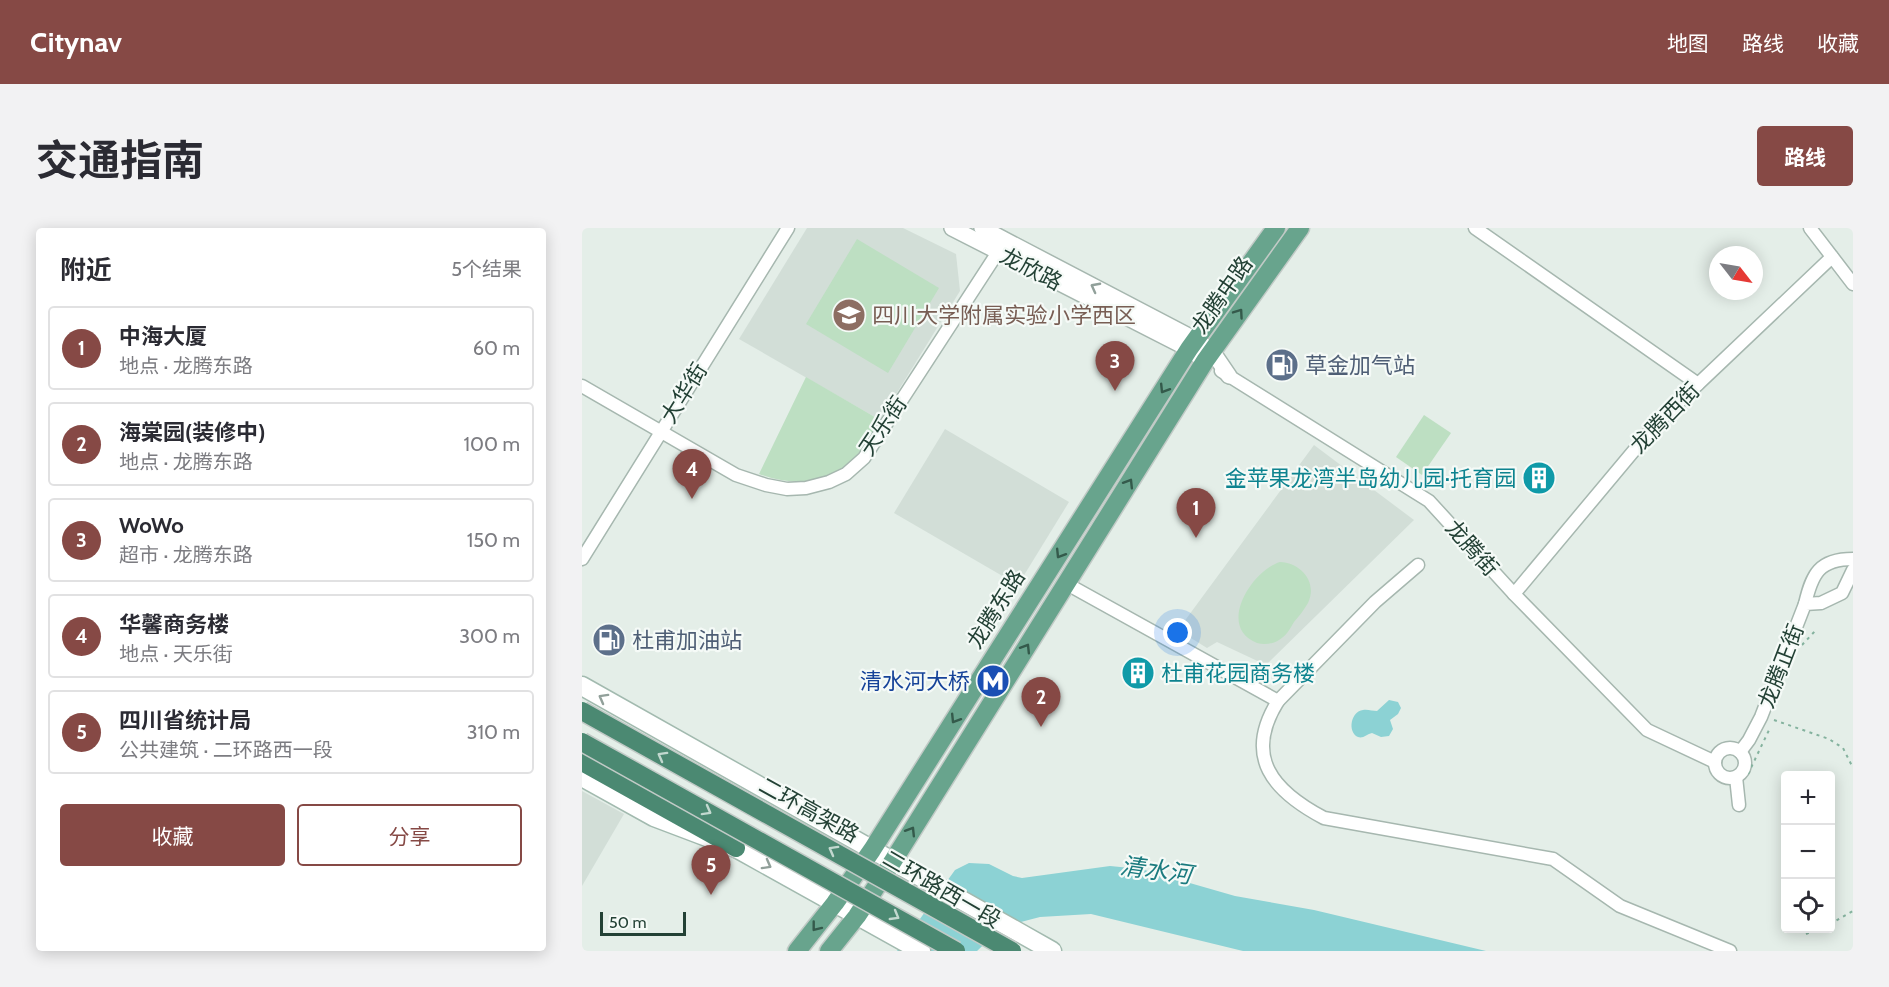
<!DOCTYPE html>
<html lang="zh">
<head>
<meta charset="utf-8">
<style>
	:root { --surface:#fff; --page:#f2f2f3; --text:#2b2b33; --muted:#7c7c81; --line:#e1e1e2; --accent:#864945 }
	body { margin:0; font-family:Cabin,"Noto Sans SC",sans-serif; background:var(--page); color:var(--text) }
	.controls { position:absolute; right:18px; bottom:18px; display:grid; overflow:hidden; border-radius:6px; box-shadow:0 3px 15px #0003 }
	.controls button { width:54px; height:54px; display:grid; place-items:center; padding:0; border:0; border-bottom:2px solid var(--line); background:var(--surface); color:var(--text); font:30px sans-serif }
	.compass { position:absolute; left:1127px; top:18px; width:54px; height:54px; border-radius:50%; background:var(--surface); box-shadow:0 3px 15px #0003; rotate:121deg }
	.scale { position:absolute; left:18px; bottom:15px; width:86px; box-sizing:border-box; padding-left:6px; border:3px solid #234135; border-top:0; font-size:16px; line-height:21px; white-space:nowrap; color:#234135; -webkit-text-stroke:4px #f5faf7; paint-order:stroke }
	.you { position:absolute; left:596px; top:405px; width:21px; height:21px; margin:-15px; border:4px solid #fff; border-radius:50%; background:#1a73e8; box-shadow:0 0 0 9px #1a73e833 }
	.badge { display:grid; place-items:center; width:39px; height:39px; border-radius:50%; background:var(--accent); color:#fff; font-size:20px; font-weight:700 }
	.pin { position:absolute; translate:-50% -50px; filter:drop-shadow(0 2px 3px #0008) }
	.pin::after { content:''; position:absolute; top:32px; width:21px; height:18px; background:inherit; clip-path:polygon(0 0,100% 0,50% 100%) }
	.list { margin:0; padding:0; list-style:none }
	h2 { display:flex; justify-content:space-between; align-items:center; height:78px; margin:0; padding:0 24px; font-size:26px }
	h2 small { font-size:20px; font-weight:400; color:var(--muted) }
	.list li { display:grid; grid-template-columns:39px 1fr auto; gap:18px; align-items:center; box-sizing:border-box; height:84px; margin:0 12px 12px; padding:0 12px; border:2px solid var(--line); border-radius:6px }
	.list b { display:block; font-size:22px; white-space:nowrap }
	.list p { margin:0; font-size:20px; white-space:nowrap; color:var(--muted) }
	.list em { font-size:20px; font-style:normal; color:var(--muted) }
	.actions { display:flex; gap:12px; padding:18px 24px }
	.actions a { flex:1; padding:14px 0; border:2px solid var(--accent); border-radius:6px; text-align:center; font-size:21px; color:var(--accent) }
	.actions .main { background:var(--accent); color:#fff }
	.icon { flex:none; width:33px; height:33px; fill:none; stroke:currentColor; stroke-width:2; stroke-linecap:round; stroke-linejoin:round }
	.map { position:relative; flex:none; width:1271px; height:723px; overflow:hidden; border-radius:6px }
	header { display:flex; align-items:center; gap:36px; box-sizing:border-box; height:84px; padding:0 30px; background:var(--accent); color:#fff }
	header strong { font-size:28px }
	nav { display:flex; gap:33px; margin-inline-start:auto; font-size:21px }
	.intro { display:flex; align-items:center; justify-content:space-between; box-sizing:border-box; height:144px; padding:0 36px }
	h1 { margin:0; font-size:42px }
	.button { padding:15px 27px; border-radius:6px; background:var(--accent); color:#fff; font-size:21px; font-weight:700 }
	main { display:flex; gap:36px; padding:0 36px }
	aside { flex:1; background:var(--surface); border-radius:6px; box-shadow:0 3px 15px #0003 }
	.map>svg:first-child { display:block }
	.built { fill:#d2ded7 }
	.green { fill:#bddfc2 }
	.water { fill:#8cd2d4 }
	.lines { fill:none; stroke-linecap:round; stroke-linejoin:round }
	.minor-casing { stroke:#a6b7af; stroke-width:15 }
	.tertiary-casing { stroke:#a6b7af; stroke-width:18 }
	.secondary-casing { stroke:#a2baaf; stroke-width:21 }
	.primary-casing { stroke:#c1cac6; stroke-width:21 }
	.trunk-casing { stroke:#c1cac6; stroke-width:21 }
	.path { stroke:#84b29e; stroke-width:2; stroke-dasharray:3 4.5; stroke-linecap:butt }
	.minor { stroke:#fff; stroke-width:12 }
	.tertiary { stroke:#fff; stroke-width:15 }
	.secondary { stroke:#fff; stroke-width:18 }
	.primary { stroke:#68a48d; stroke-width:18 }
	.trunk { stroke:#4b8972; stroke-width:18 }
	.trunk-bridge-casing { stroke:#c1cac6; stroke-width:21; stroke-linecap:butt }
	.trunk-bridge { stroke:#4b8972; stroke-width:18 }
	.oneway { stroke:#91a09a }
	.oneway2 { stroke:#345a4b }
	.oneway3 { stroke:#c2d8cf }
	.labels { text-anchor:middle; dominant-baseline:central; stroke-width:4.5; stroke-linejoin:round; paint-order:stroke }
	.street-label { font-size:22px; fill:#234135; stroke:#f5faf7 }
	.education-label { font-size:22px; fill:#785e54; stroke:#f5faf7; text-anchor:start }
	.service-label { font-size:22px; fill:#4e5e75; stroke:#f5faf7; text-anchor:start }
	.culture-label { font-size:22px; fill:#0d838f; stroke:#f5faf7; text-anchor:end }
	.transit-label { font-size:22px; fill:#164399; stroke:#f5faf7; text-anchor:end }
	.water-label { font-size:24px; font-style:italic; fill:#1b7b7f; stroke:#f5faf7 }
</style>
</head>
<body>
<header>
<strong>Citynav</strong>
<nav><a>地图</a><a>路线</a><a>收藏</a></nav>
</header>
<div class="intro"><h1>交通指南</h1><a class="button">路线</a></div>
<main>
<aside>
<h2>附近<small>5个结果</small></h2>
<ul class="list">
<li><span class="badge">1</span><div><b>中海大厦</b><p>地点 · 龙腾东路</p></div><em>60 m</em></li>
<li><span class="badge">2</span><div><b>海棠园(装修中)</b><p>地点 · 龙腾东路</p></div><em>100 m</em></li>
<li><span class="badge">3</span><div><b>WoWo</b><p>超市 · 龙腾东路</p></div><em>150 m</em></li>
<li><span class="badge">4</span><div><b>华馨商务楼</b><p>地点 · 天乐街</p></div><em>300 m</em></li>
<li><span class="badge">5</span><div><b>四川省统计局</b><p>公共建筑 · 二环路西一段</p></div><em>310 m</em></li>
</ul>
<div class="actions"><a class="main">收藏</a><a>分享</a></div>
</aside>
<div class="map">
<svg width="1271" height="723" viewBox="0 0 1271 723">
	<rect width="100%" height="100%" fill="#e4eee8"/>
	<g class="built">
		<path d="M 225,0 L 321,0 L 374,26 L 378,63 L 298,192 L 157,111 Z"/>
		<path d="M 363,201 L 487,274 L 436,357 L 312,285 Z"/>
		<path d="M 732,217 L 832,292 L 684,437 L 635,414 L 625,420 L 596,402 Z"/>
		<path d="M 0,563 L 42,586 L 0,658 Z"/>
	</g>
	<g class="green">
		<path d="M 275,11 L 357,60 L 306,145 L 224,96 Z"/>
		<path d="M 224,149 L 298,192 C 291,203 284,217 275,227 C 248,258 213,259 177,246 Z"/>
		<path d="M 842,187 L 869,205 L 840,247 L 814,229 Z"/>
		<path d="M 698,334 C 719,335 736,354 726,375 C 722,382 717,388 712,394 C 708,401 704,408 697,412 C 691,416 682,417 675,415 C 634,399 670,342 698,334 Z"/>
	</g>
	<g class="water">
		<path d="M 807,472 L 816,474 L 819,480 L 816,486 L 808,492 L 811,501 L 807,508 L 799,509 L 790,505 C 785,506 781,511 776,509 C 765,504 769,483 781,482 C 785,481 791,483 795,483 Z"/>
		<path d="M 387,635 L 407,636 L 431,648 L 440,650 L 528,638 L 559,641 L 653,668 L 732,682 L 904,723 L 661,723 L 509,686 L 458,689 L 420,699 L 395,723 L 315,723 L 373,642 Z"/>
	</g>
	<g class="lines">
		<defs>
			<g id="minor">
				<path d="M 893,0 L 1116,156"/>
				<path d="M 1228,0 L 1271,56"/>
				<path d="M 639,143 L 847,273 L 932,366 L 1065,502 L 1133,534"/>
				<path d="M 0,158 L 154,247 L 184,257 L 205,261 L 224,260 L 247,254 L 264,246 L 282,230 L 416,24"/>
				<path d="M 0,331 L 206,0"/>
				<path d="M 485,356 L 696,473 C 661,529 691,563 742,590 L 971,631 L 1038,678 L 1148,723"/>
				<path d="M 932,366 L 1075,195 L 1250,29"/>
				<path d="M 1223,376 C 1230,346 1237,331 1271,331"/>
				<path d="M 696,473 L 793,374 L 836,337"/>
				<circle cx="1148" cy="535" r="15"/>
				<path d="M 1158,524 L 1167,512 L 1179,489 L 1223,376 L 1239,375 L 1260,365 L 1271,342"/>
				<path d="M 1154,549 L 1157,577"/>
			</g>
			<g id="tertiary">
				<path d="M 370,0 L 607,121 L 623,133"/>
				<path d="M 400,0 L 614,112 L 630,123 L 647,148"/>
			</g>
			<g id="secondary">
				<path d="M 0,458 L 470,723"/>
				<path d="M 0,549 L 72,589 L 154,620 L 339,723"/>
			</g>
			<g id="primary">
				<path d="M 215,723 L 253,675 L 290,622 L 607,121 L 694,0"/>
				<path d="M 247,723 L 275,688 L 311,633 L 623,133 L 718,0"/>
			</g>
			<path id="trunk" d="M 0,534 L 154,620"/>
		</defs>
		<use href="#minor" class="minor-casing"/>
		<use href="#tertiary" class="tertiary-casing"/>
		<use href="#secondary" class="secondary-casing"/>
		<use href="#primary" class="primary-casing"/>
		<use href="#trunk" class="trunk-casing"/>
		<g class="path">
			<path d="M 1220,417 L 1233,403"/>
			<path d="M 1192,492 L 1247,511 L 1261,520 L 1271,540"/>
			<path d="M 1166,546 L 1188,500"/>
			<path d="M 1248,696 L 1271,683"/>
			<path d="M 1224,706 L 1238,700"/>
		</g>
		<use href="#minor" class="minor"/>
		<use href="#tertiary" class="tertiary"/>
		<use href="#secondary" class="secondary"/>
		<use href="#primary" class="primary"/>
		<use href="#trunk" class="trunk"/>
		<defs>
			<g id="trunk-bridge">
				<path d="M 0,483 L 430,723"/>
				<path d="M 0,514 L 374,723"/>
			</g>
		</defs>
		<use href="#trunk-bridge" class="trunk-bridge-casing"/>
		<use href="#trunk-bridge" class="trunk-bridge"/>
	</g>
	<defs><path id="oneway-chevron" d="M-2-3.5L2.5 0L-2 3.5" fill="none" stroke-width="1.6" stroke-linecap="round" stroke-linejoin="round" transform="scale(1.5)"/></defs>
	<g class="oneway">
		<use href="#oneway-chevron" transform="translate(513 59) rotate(-152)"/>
		<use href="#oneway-chevron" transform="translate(21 470) rotate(-151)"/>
		<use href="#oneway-chevron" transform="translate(185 637) rotate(29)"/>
	</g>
	<g class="oneway2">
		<use href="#oneway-chevron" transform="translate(657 85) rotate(-55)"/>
		<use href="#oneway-chevron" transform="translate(582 161) rotate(122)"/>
		<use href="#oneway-chevron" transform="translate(547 255) rotate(-58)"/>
		<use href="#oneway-chevron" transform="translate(478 326) rotate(122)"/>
		<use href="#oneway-chevron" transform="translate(444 420) rotate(-58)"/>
		<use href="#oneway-chevron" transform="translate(373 491) rotate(122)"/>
		<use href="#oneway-chevron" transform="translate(329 603) rotate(-58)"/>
		<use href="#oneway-chevron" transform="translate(234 699) rotate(128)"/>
	</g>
	<g class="oneway3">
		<use href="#oneway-chevron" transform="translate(80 528) rotate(-151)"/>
		<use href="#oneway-chevron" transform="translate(125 583) rotate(29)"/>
		<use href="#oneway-chevron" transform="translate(251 622) rotate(-151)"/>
		<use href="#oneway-chevron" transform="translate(313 688) rotate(30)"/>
	</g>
	<defs>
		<symbol id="school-disc" viewBox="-11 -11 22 22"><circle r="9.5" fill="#8d6e63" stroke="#f5faf7"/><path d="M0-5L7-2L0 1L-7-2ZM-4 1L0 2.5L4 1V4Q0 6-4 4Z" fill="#fff"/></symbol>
		<symbol id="fuel-disc" viewBox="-11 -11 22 22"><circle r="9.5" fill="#5c6f8a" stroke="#f5faf7"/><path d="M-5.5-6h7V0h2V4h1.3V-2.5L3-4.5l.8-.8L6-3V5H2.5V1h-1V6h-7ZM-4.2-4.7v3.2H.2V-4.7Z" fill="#fff"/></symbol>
		<symbol id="building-disc" viewBox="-11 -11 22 22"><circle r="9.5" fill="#0f9aa8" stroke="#f5faf7"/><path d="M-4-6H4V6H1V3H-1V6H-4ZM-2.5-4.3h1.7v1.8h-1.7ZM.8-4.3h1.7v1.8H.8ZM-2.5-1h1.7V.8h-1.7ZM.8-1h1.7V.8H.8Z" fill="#fff"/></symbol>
		<symbol id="metro-disc" viewBox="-11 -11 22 22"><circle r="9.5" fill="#1a4fb4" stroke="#f5faf7"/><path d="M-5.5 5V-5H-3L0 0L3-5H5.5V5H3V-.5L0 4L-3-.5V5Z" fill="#fff"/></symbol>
	</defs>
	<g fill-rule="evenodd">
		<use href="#school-disc" x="248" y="68" width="38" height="38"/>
		<use href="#fuel-disc" x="681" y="118" width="38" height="38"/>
		<use href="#building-disc" x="938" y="231" width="38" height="38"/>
		<use href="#fuel-disc" x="8" y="393" width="38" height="38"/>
		<use href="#building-disc" x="537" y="426" width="38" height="38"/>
		<use href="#metro-disc" x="392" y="434" width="38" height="38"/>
	</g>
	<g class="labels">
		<g class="street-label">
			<text transform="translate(449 41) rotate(27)">龙欣路</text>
			<text transform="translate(640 67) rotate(-55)">龙腾中路</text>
			<text transform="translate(102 165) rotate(-58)">大华街</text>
			<text transform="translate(1083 190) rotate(-46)">龙腾西街</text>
			<text transform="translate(301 198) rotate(-56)">天乐街</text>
			<text transform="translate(890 320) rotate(48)">龙腾街</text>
			<text transform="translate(414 381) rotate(-58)">龙腾东路</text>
			<text transform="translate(1199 438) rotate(-69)">龙腾正街</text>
			<text transform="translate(227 582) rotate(29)">二环高架路</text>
			<text transform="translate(360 661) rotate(30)">二环路西一段</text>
		</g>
		<g class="education-label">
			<text x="290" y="87">四川大学附属实验小学西区</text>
		</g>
		<g class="service-label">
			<text x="723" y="137">草金加气站</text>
			<text x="50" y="412">杜甫加油站</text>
		</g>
		<g class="culture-label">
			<text x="934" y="250">金苹果龙湾半岛幼儿园·托育园</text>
			<text x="579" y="445" text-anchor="start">杜甫花园商务楼</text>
		</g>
		<g class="transit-label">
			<text x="388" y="453">清水河大桥</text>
		</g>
		<g class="water-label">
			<text transform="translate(574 642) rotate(8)">清水河</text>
		</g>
	</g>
</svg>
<div class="controls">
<button>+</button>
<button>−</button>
<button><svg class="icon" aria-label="locate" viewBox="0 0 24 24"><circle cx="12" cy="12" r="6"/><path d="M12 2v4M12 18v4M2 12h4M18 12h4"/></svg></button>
</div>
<svg class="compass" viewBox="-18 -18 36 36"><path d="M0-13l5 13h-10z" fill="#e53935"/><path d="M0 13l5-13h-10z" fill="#7c7c81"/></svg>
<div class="scale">50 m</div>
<div class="you"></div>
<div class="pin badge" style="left:614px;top:310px">1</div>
<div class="pin badge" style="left:459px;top:499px">2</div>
<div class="pin badge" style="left:533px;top:163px">3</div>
<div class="pin badge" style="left:110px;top:271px">4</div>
<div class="pin badge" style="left:129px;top:667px">5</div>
</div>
</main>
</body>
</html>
